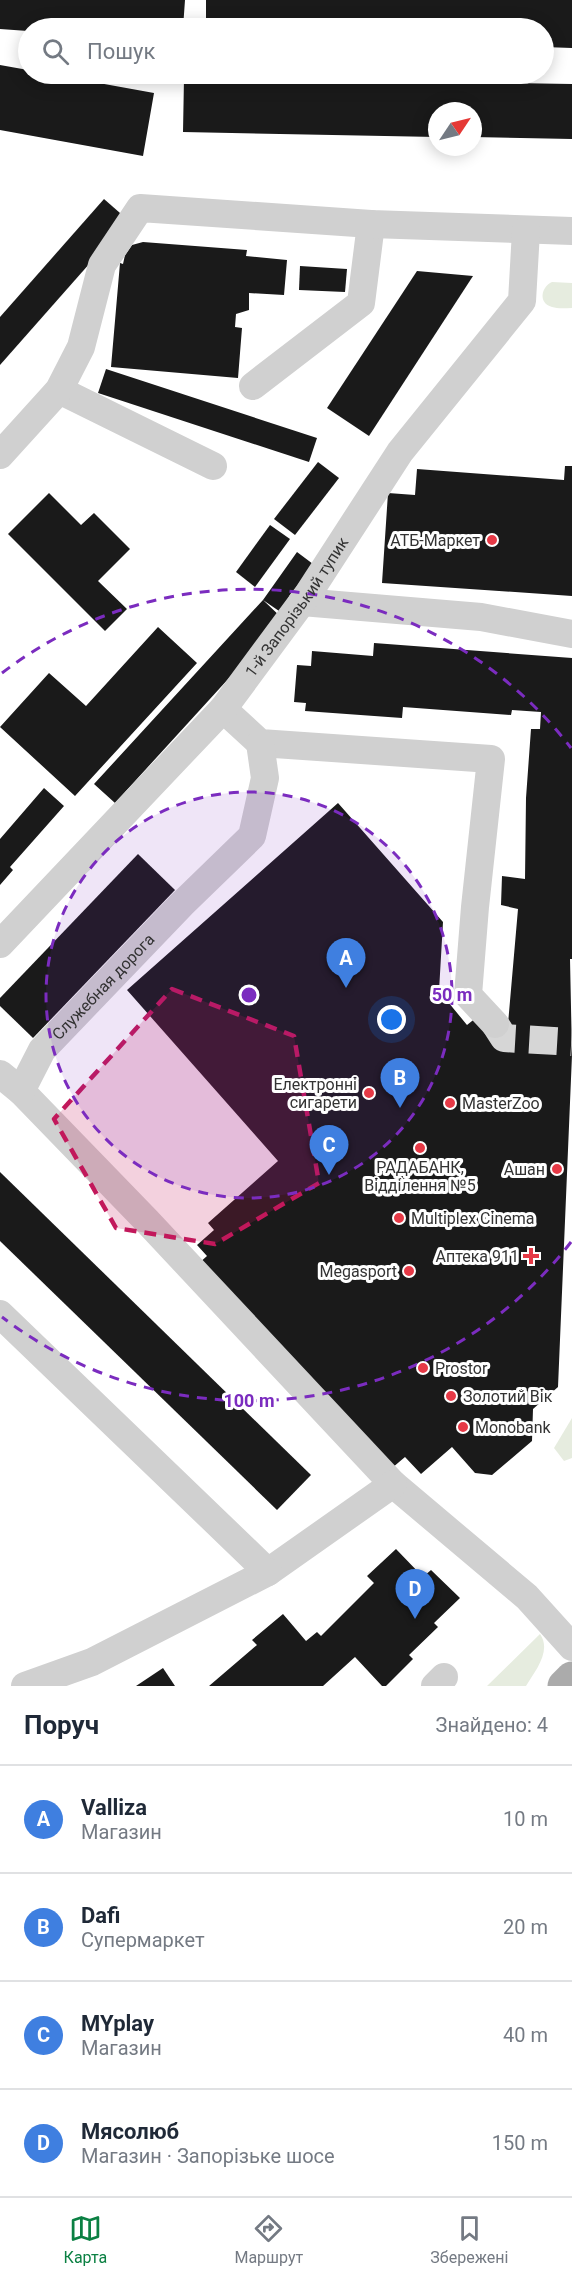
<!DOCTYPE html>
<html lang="uk">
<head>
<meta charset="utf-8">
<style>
	:root { --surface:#fff; --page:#f6f6f7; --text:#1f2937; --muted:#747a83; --line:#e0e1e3; --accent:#0b8043 }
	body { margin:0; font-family:Roboto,sans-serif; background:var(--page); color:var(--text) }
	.compass { position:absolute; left:428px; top:102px; width:54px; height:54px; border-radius:50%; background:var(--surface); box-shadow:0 3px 15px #0003; rotate:55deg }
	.you { position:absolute; left:392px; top:1020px; width:21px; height:21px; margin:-15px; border:4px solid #fff; border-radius:50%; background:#1a73e8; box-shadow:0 0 0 9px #1a73e833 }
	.badge { display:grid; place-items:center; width:39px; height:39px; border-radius:50%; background:var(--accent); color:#fff; font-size:20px; font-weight:700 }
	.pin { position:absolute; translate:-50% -50px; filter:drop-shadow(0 2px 3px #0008) }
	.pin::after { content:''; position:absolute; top:32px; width:21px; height:18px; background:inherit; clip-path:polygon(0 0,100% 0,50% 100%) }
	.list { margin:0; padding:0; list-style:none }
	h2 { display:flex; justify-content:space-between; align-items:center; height:78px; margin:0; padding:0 24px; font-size:26px }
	h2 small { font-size:20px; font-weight:400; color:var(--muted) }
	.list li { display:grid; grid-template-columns:39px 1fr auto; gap:18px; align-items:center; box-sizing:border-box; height:108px; padding:0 24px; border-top:2px solid var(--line) }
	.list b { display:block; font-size:22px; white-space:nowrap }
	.list p { margin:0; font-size:20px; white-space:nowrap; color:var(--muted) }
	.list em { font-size:20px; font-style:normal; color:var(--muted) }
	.icon { flex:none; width:33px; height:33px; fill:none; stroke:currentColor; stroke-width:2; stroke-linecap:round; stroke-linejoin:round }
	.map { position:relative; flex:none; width:572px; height:1686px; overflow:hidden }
	.search { position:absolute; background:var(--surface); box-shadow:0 3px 15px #0003; left:18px; right:18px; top:18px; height:66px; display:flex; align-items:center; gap:15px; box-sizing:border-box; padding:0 21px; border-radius:33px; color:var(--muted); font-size:22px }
	.sheet { height:510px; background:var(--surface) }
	nav { display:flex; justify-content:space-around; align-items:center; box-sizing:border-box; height:84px; border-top:2px solid var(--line); background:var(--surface); font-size:16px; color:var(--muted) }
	nav a { display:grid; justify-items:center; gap:3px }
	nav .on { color:var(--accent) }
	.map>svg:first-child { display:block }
	.green { fill:#e6ecdf }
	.building { fill:#1a1a1a }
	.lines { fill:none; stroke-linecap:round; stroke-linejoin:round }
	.minor-tunnel { stroke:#d6d6d6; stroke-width:28; stroke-dasharray:28 14; stroke-linecap:butt }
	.minor { stroke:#d0d0d0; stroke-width:28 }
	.major { stroke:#ababab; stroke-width:33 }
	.marked { fill:#c2185b; fill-opacity:0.2; stroke:#c2185b; stroke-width:4.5; stroke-dasharray:12 8; stroke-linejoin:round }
	.ring { fill:none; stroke:#7b2cbf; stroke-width:3; stroke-dasharray:10 8 }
	.poi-dot { fill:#e63946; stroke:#fff; stroke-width:2 }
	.labels { text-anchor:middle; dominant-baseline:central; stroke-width:6; stroke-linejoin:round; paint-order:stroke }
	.poi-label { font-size:16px; fill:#333; stroke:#fff; text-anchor:end }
	.street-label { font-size:16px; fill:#333; stroke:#fff }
	.centre { fill:#7b2cbf; stroke:#fff; stroke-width:3 }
	.ring-label { font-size:18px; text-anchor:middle; font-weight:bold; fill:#7b2cbf; stroke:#fff; stroke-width:6; stroke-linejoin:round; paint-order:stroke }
</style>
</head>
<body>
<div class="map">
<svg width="572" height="1686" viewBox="0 0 572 1686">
	<rect width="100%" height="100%" fill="#fff"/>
	<g class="green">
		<path d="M 552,282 L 572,283 L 572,308 C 566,308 558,309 552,307 C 538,303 541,287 552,282 Z"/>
		<path d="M 572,1418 L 572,1458 L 564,1461 L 554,1448 Z"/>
		<path d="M 540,1634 C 552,1651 535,1671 526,1686 L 487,1686 Z"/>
	</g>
	<g class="building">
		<path d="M 0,0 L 185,0 L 183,28 L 28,28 L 28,31 L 0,29 Z"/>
		<path d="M 206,0 L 572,0 L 572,48 L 544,47 L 544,28 L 206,28 Z"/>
		<path d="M 0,65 L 28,70 L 28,74 L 49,74 L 154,93 L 143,156 L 0,130 Z"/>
		<path d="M 184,78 L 572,84 L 572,139 L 473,137 L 473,111 L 437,111 L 437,137 L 183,132 Z"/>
		<path d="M 104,199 L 128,220 L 0,365 L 0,317 Z"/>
		<path d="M 143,242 L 247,250 L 246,256 L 287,260 L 284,295 L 249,293 L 249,310 L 236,314 L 235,327 L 242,328 L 238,378 L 111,367 L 120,263 L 123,264 L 125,255 L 132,245 Z"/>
		<path d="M 300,266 L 347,269 L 345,292 L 299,290 Z"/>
		<path d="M 417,271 L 473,276 L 369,436 L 327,408 Z"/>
		<path d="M 106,369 L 317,438 L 309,462 L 98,393 Z"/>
		<path d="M 318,462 L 339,478 L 295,535 L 274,519 Z"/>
		<path d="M 565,466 L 572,466 L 572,596 L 382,583 L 388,493 L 415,495 L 417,469 L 564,480 Z"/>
		<path d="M 49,493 L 81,525 L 94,513 L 130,549 L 98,581 L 127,609 L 105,631 L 8,534 Z"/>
		<path d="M 270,525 L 290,539 L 255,587 L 236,572 Z"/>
		<path d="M 297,552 L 313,564 L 279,611 L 263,600 L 283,619 L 115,803 L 94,784 L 263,600 Z"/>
		<path d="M 158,627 L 197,663 L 75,796 L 0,727 L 49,673 L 86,706 Z"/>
		<path d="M 374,643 L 572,658 L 572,959 L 570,959 L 572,1055 L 558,1387 L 533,1409 L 532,1441 L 492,1475 L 475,1473 L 452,1447 L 421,1474 L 405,1457 L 392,1468 L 198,1264 L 207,1256 L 197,1245 L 214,1230 L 208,1223 L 278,1161 L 127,990 L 338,803 L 443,922 L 439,991 L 467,1025 L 477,1017 L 508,1024 L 518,909 L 501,905 L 502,876 L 525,879 L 526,798 L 531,729 L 540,729 L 541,712 L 512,710 L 511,715 L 403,707 L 402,718 L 305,711 L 306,703 L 294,702 L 297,665 L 311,666 L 312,651 L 373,656 Z"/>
		<path d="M 44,788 L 64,806 L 10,867 L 13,870 L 0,885 L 0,839 Z"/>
		<path d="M 138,854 L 175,890 L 33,1038 L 0,1006 L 0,998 Z"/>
		<path d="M 0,1172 L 311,1475 L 277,1510 L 0,1241 Z"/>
		<path d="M 396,1549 L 423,1577 L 431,1570 L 460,1598 L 434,1623 L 438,1627 L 409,1655 L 413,1659 L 386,1686 L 382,1686 L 355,1657 L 323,1686 L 209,1686 L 257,1645 L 252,1640 L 283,1614 L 306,1641 L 317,1632 L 321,1636 L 374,1583 L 367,1576 Z"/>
		<path d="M 163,1668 L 175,1686 L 136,1686 Z"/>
	</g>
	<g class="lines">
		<path class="minor-tunnel" d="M 495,1024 L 504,1038 L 572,1042"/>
		<g class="minor">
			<path d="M 253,386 L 361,303 L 371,224"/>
			<path d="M 59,390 L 213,466"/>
			<path d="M 0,455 L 59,390 L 81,347 L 102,265 L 140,208 L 371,224 L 572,231"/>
			<path d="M 302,602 L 481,617 L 572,634"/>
			<path d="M 223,709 L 260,743 L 491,759 L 475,907 L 468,995 L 495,1024"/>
			<path id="s1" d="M 0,944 L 223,709 L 308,594 L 400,452 L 522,301 L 526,231"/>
			<path d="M 0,1074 L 21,1091 L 147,1221 L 393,1484 L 527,1597 L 572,1647"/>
			<path id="s2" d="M 21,1091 L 42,1050 L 182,904 L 252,836 L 265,778 L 260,743"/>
			<path d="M 0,1314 L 268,1572 L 393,1484"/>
			<path d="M 25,1686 L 92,1662 L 268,1572"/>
			<path d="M 435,1686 L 444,1677"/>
		</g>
		<path class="major" d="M 564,1686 L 572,1678"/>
	</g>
	<path class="marked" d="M 172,989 L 294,1036 L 319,1183 L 215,1244 L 116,1228 L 54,1119 Z"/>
	<circle cx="249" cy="995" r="203" fill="#7b2cbf" fill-opacity=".12"/>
	<g class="ring">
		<circle cx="249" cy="995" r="203"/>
		<path d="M571 1242A406 406 0 0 1 2 1317M2 673A406 406 0 0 1 571 748"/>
	</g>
	<g class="poi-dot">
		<circle cx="492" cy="540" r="6"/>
		<circle cx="369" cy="1093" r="6"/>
		<circle cx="450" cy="1103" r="6"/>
		<circle cx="420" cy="1148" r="6"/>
		<circle cx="557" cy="1169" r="6"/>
		<circle cx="399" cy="1218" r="6"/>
		<path d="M528 1247h6v6h6v6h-6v6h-6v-6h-6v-6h6z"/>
		<circle cx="409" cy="1271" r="6"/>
		<circle cx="423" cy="1368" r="6"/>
		<circle cx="451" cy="1396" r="6"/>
		<circle cx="463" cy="1427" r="6"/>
	</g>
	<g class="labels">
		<g class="poi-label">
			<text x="480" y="540">АТБ-Маркет</text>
			<text x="357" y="1084">Електронні<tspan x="357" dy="18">сигарети</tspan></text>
			<text x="462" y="1103" text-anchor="start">MasterZoo</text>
			<text x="420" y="1167" text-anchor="middle">РАДАБАНК,<tspan x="420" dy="18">Відділення №5</tspan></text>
			<text x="545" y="1169">Ашан</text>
			<text x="411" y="1218" text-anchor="start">Multiplex Cinema</text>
			<text x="519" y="1256">Аптека 911</text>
			<text x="397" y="1271">Megasport</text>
			<text x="435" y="1368" text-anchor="start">Prostor</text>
			<text x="463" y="1396" text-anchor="start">Золотий Вік</text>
			<text x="475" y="1427" text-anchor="start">Monobank</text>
		</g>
		<g class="street-label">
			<text stroke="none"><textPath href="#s1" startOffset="450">1-й Запорізький тупик</textPath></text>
			<text stroke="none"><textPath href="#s2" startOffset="134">Служебная дорога</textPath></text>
		</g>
	</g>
	<circle cx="249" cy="995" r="9" class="centre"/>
	<g class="ring-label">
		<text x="452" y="1001">50 m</text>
		<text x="249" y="1407">100 m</text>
	</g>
</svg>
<svg class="compass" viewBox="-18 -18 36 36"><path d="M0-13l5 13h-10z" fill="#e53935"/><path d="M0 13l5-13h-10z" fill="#747a83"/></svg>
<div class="you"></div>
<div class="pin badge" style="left:346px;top:988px;background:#3f7fe0">A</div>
<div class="pin badge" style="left:400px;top:1108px;background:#3f7fe0">B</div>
<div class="pin badge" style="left:329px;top:1175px;background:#3f7fe0">C</div>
<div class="pin badge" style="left:415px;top:1619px;background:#3f7fe0">D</div>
<div class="search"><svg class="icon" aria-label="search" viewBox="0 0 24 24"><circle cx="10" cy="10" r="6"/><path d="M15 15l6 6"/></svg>Пошук</div>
</div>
<section class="sheet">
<h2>Поруч<small>Знайдено: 4</small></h2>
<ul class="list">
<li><span class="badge" style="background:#3f7fe0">A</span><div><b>Valliza</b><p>Магазин</p></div><em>10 m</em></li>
<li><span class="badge" style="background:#3f7fe0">B</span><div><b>Dafi</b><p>Супермаркет</p></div><em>20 m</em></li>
<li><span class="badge" style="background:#3f7fe0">C</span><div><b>MYplay</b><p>Магазин</p></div><em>40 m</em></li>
<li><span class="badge" style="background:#3f7fe0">D</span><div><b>Мясолюб</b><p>Магазин · Запорізьке шосе</p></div><em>150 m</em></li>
</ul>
</section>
<nav>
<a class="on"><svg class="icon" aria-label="map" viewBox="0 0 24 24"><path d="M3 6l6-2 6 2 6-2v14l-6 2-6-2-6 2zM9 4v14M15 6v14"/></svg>Карта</a>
<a><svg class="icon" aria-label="directions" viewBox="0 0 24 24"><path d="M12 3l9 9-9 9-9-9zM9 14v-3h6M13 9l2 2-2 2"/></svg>Маршрут</a>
<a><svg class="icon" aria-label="saved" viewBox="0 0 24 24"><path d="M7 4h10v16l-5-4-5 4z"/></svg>Збережені</a>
</nav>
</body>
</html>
